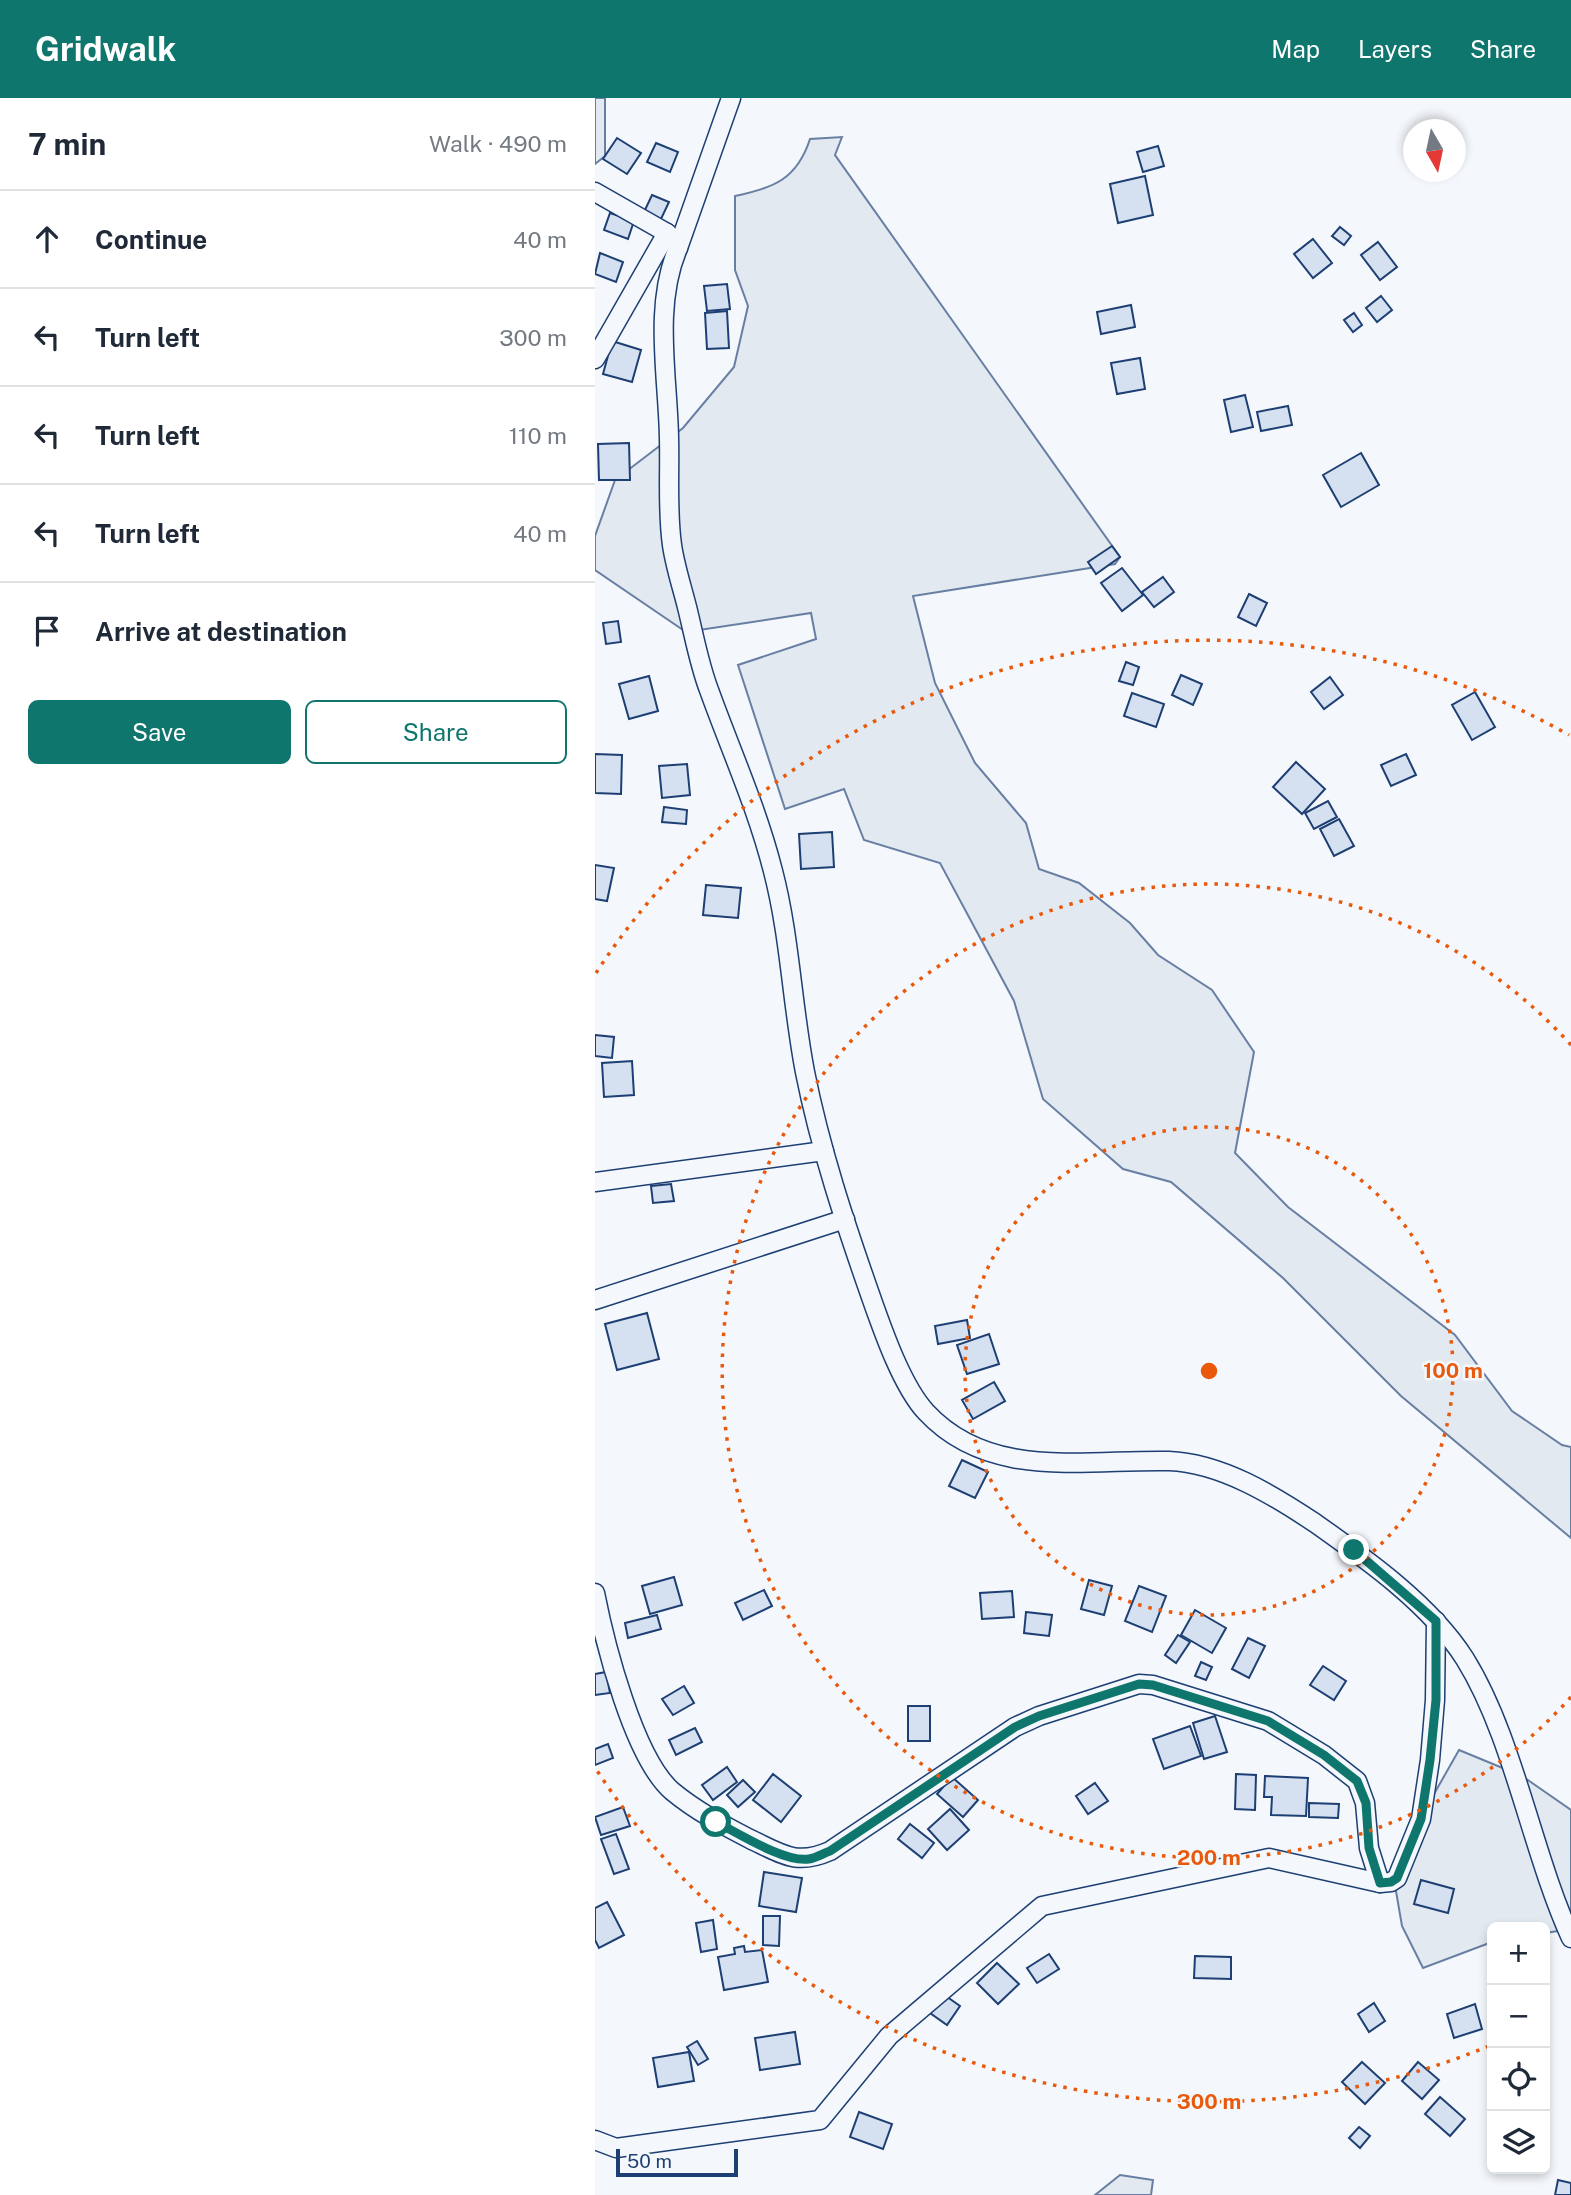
<!DOCTYPE html>
<html lang="en">
<head>
<meta charset="utf-8">
<style>
	:root { --surface:#fff; --page:#f2f2f3; --text:#1f2937; --muted:#747a83; --line:#e0e1e3; --accent:#0f766e }
	body { margin:0; font-family:"Public Sans",sans-serif; background:var(--page); color:var(--text) }
	.controls { position:absolute; right:21px; bottom:21px; display:grid; overflow:hidden; border-radius:10px; box-shadow:0 4px 10px #0003 }
	.controls button { width:63px; height:63px; display:grid; place-items:center; padding:0; border:0; border-bottom:2px solid var(--line); background:var(--surface); color:var(--text); font:35px sans-serif }
	.compass { position:absolute; left:808px; top:21px; width:63px; height:63px; border-radius:50%; background:var(--surface); box-shadow:0 4px 10px #0003; rotate:171deg }
	.scale { position:absolute; left:21px; bottom:18px; width:122px; box-sizing:border-box; padding-left:7px; border:4px solid #1d3f73; border-top:0; font-size:19px; line-height:24px; white-space:nowrap; color:#1d3f73; -webkit-text-stroke:5px #f4f7fb; paint-order:stroke }
	.stop { position:absolute; width:21px; height:21px; margin:-16px; border:5px solid #0f766e; border-radius:50%; background:#fff }
	.stop.end { background:#0f766e; border-color:#fff; box-shadow:0 2px 7px #0008 }
	.list { margin:0; padding:0; list-style:none }
	h2 { display:flex; justify-content:space-between; align-items:center; height:91px; margin:0; padding:0 28px; font-size:30px }
	h2 small { font-size:23px; font-weight:400; color:var(--muted) }
	.list li { display:grid; grid-template-columns:46px 1fr auto; gap:21px; align-items:center; box-sizing:border-box; height:98px; padding:0 28px; border-top:2px solid var(--line) }
	.list b { display:block; font-size:26px; white-space:nowrap }
	.list em { font-size:23px; font-style:normal; color:var(--muted) }
	.actions { display:flex; gap:14px; padding:21px 28px }
	.actions a { flex:1; padding:16px 0; border:2px solid var(--accent); border-radius:10px; text-align:center; font-size:24px; color:var(--accent) }
	.actions .main { background:var(--accent); color:#fff }
	.icon { flex:none; width:38px; height:38px; fill:none; stroke:currentColor; stroke-width:2; stroke-linecap:round; stroke-linejoin:round }
	.map { position:relative; flex:none; width:976px; height:2097px; overflow:hidden }
	header { display:flex; align-items:center; gap:42px; box-sizing:border-box; height:98px; padding:0 35px; background:var(--accent); color:#fff }
	header strong { font-size:33px }
	nav { display:flex; gap:38px; margin-inline-start:auto; font-size:24px }
	main { display:flex }
	aside { flex:1; background:var(--surface) }
	.map>svg:first-child { display:block }
	.green { fill:#e3e9f0; stroke:#687fa3; stroke-width:2 }
	.building { fill:#d5e0f0; stroke:#1d3f73; stroke-width:2 }
	.lines { fill:none; stroke-linecap:round; stroke-linejoin:round }
	.minor-casing { stroke:#1d3f73; stroke-width:21 }
	.minor { stroke:#f4f7fb; stroke-width:18 }
	.route { stroke:#0f766e; stroke-width:9 }
	.ring { fill:none; stroke:#e8590c; stroke-width:3.5; stroke-dasharray:3.5 7 }
	.centre { fill:#e8590c; stroke:#f4f7fb; stroke-width:3.5 }
	.ring-label { font-size:21px; text-anchor:middle; font-weight:bold; fill:#e8590c; stroke:#f4f7fb; stroke-width:5; stroke-linejoin:round; paint-order:stroke }
</style>
</head>
<body>
<header>
<strong>Gridwalk</strong>
<nav><a>Map</a><a>Layers</a><a>Share</a></nav>
</header>
<main>
<aside>
<h2>7 min<small>Walk · 490 m</small></h2>
<ul class="list">
<li><svg class="icon" aria-label="ahead" viewBox="0 0 24 24"><path d="M12 20V5M6 11l6-6 6 6"/></svg><div><b>Continue</b></div><em>40 m</em></li>
<li><svg class="icon" aria-label="left" viewBox="0 0 24 24"><path d="M17 20v-9H6M10 6l-5 5 5 5"/></svg><div><b>Turn left</b></div><em>300 m</em></li>
<li><svg class="icon" aria-label="left" viewBox="0 0 24 24"><path d="M17 20v-9H6M10 6l-5 5 5 5"/></svg><div><b>Turn left</b></div><em>110 m</em></li>
<li><svg class="icon" aria-label="left" viewBox="0 0 24 24"><path d="M17 20v-9H6M10 6l-5 5 5 5"/></svg><div><b>Turn left</b></div><em>40 m</em></li>
<li><svg class="icon" aria-label="arrive" viewBox="0 0 24 24"><path d="M6 21V4h12l-3 4 3 4H6"/></svg><div><b>Arrive at destination</b></div></li>
</ul>
<div class="actions"><a class="main">Save</a><a>Share</a></div>
</aside>
<div class="map">
<svg width="976" height="2097" viewBox="0 0 976 2097">
	<rect width="100%" height="100%" fill="#f4f7fb"/>
	<g class="green">
		<path d="M 0,0 L 10,0 L 10,58 L 0,66 Z"/>
		<path d="M 247,39 L 240,57 L 525,459 L 520,466 L 318,498 L 340,585 L 380,665 L 431,725 L 444,771 L 484,785 L 535,825 L 563,857 L 617,892 L 659,954 L 640,1055 L 693,1109 L 860,1237 L 917,1313 L 967,1347 L 976,1349 L 976,1440 L 806,1298 L 688,1180 L 576,1084 L 528,1071 L 448,1001 L 419,903 L 345,765 L 269,742 L 249,691 L 190,711 L 143,567 L 221,541 L 216,515 L 91,534 L 0,472 L 0,438 L 20,382 L 88,330 L 139,269 L 153,208 L 140,172 L 140,98 C 179,90 202,81 215,41 Z"/>
		<path d="M 864,1652 L 927,1678 L 976,1712 L 976,1831 L 950,1835 L 950,1829 L 897,1829 L 897,1844 L 828,1870 L 807,1828 L 797,1770 Z"/>
		<path d="M 525,2077 L 558,2082 L 556,2097 L 500,2097 Z"/>
	</g>
	<g class="building">
		<path d="M 22,40 L 46,55 L 32,76 L 8,61 Z"/>
		<path d="M 61,45 L 83,54 L 75,74 L 52,64 Z"/>
		<path d="M 563,48 L 569,68 L 548,74 L 542,54 Z"/>
		<path d="M 550,78 L 558,117 L 523,125 L 515,86 Z"/>
		<path d="M 57,97 L 74,104 L 66,121 L 49,114 Z"/>
		<path d="M 15,115 L 39,123 L 33,141 L 9,132 Z"/>
		<path d="M 745,129 L 756,138 L 749,147 L 737,138 Z"/>
		<path d="M 718,141 L 737,165 L 718,180 L 699,156 Z"/>
		<path d="M 783,144 L 802,169 L 785,182 L 766,157 Z"/>
		<path d="M 5,155 L 28,164 L 21,184 L 0,176 Z"/>
		<path d="M 132,186 L 135,211 L 112,213 L 109,188 Z"/>
		<path d="M 786,198 L 797,212 L 782,224 L 771,210 Z"/>
		<path d="M 536,207 L 540,229 L 506,236 L 502,214 Z"/>
		<path d="M 132,213 L 134,250 L 112,251 L 110,215 Z"/>
		<path d="M 759,215 L 767,227 L 758,234 L 749,222 Z"/>
		<path d="M 17,243 L 46,252 L 37,284 L 8,276 Z"/>
		<path d="M 545,260 L 550,291 L 522,296 L 516,265 Z"/>
		<path d="M 650,297 L 658,329 L 636,334 L 629,302 Z"/>
		<path d="M 693,308 L 697,327 L 666,333 L 662,314 Z"/>
		<path d="M 34,345 L 35,382 L 4,382 L 3,346 Z"/>
		<path d="M 766,355 L 784,387 L 746,409 L 728,377 Z"/>
		<path d="M 517,448 L 525,459 L 501,476 L 493,464 Z"/>
		<path d="M 527,470 L 548,497 L 527,513 L 506,485 Z"/>
		<path d="M 568,479 L 579,494 L 559,509 L 547,494 Z"/>
		<path d="M 654,496 L 672,505 L 661,528 L 643,519 Z"/>
		<path d="M 23,523 L 26,544 L 11,546 L 8,525 Z"/>
		<path d="M 531,564 L 544,569 L 538,587 L 524,583 Z"/>
		<path d="M 586,577 L 607,586 L 598,607 L 577,597 Z"/>
		<path d="M 54,578 L 63,613 L 34,621 L 24,586 Z"/>
		<path d="M 735,579 L 748,597 L 729,611 L 716,594 Z"/>
		<path d="M 880,594 L 900,629 L 877,642 L 857,607 Z"/>
		<path d="M 537,595 L 569,606 L 561,629 L 529,618 Z"/>
		<path d="M 0,656 L 27,657 L 26,696 L 0,695 Z"/>
		<path d="M 811,656 L 821,677 L 796,688 L 786,667 Z"/>
		<path d="M 701,664 L 730,691 L 707,716 L 678,689 Z"/>
		<path d="M 92,666 L 95,697 L 67,700 L 64,668 Z"/>
		<path d="M 733,703 L 742,719 L 719,731 L 710,715 Z"/>
		<path d="M 69,709 L 92,712 L 91,726 L 67,724 Z"/>
		<path d="M 744,721 L 759,748 L 739,758 L 725,731 Z"/>
		<path d="M 237,734 L 239,769 L 206,771 L 204,736 Z"/>
		<path d="M 0,767 L 19,770 L 12,803 L 0,801 Z"/>
		<path d="M 111,787 L 146,790 L 143,820 L 108,817 Z"/>
		<path d="M 0,937 L 19,939 L 17,960 L 0,958 Z"/>
		<path d="M 37,963 L 39,997 L 9,999 L 7,965 Z"/>
		<path d="M 76,1086 L 79,1103 L 58,1105 L 56,1088 Z"/>
		<path d="M 52,1215 L 64,1261 L 22,1272 L 10,1226 Z"/>
		<path d="M 372,1222 L 375,1240 L 343,1246 L 340,1228 Z"/>
		<path d="M 394,1236 L 404,1266 L 372,1276 L 362,1247 Z"/>
		<path d="M 399,1284 L 410,1303 L 378,1321 L 367,1302 Z"/>
		<path d="M 367,1362 L 393,1374 L 380,1400 L 354,1388 Z"/>
		<path d="M 79,1479 L 87,1507 L 55,1516 L 47,1488 Z"/>
		<path d="M 494,1482 L 517,1488 L 509,1517 L 486,1511 Z"/>
		<path d="M 544,1488 L 571,1498 L 557,1534 L 530,1523 Z"/>
		<path d="M 169,1492 L 177,1508 L 148,1522 L 140,1505 Z"/>
		<path d="M 417,1493 L 419,1519 L 387,1521 L 385,1495 Z"/>
		<path d="M 600,1512 L 631,1530 L 617,1555 L 586,1537 Z"/>
		<path d="M 431,1514 L 457,1517 L 454,1538 L 429,1535 Z"/>
		<path d="M 62,1517 L 66,1531 L 33,1540 L 30,1525 Z"/>
		<path d="M 583,1537 L 595,1544 L 581,1565 L 570,1557 Z"/>
		<path d="M 653,1540 L 670,1548 L 654,1580 L 637,1571 Z"/>
		<path d="M 606,1564 L 617,1569 L 611,1582 L 600,1578 Z"/>
		<path d="M 728,1568 L 751,1583 L 739,1602 L 715,1587 Z"/>
		<path d="M 11,1574 L 15,1595 L 0,1597 L 0,1576 Z"/>
		<path d="M 89,1588 L 99,1605 L 78,1617 L 67,1601 Z"/>
		<rect x="313" y="1608" width="22" height="35"/>
		<path d="M 620,1618 L 632,1654 L 609,1661 L 598,1625 Z"/>
		<path d="M 595,1628 L 606,1658 L 569,1671 L 558,1641 Z"/>
		<path d="M 100,1630 L 107,1644 L 81,1657 L 74,1642 Z"/>
		<path d="M 13,1646 L 18,1660 L 0,1667 L 0,1651 Z"/>
		<path d="M 132,1669 L 142,1684 L 118,1702 L 107,1687 Z"/>
		<path d="M 178,1676 L 206,1698 L 186,1724 L 158,1702 Z"/>
		<path d="M 641,1676 L 661,1677 L 660,1712 L 640,1711 Z"/>
		<path d="M 670,1678 L 713,1680 L 711,1718 L 676,1717 L 677,1699 L 669,1699 Z"/>
		<path d="M 357,1679 L 383,1702 L 368,1719 L 342,1696 Z"/>
		<path d="M 148,1682 L 160,1694 L 143,1709 L 132,1697 Z"/>
		<path d="M 500,1685 L 513,1703 L 493,1716 L 481,1698 Z"/>
		<path d="M 714,1705 L 744,1706 L 743,1720 L 714,1719 Z"/>
		<path d="M 28,1709 L 35,1728 L 6,1737 L 0,1719 Z"/>
		<path d="M 355,1711 L 374,1732 L 352,1752 L 333,1731 Z"/>
		<path d="M 315,1726 L 339,1745 L 327,1760 L 303,1741 Z"/>
		<path d="M 21,1736 L 34,1771 L 19,1776 L 6,1741 Z"/>
		<path d="M 169,1774 L 207,1780 L 201,1814 L 164,1808 Z"/>
		<path d="M 826,1782 L 859,1791 L 853,1815 L 819,1806 Z"/>
		<path d="M 12,1804 L 29,1837 L 4,1850 L 0,1842 L 0,1810 Z"/>
		<path d="M 168,1818 L 185,1818 L 184,1848 L 168,1847 Z"/>
		<path d="M 118,1822 L 122,1851 L 106,1854 L 101,1825 Z"/>
		<path d="M 149,1848 L 150,1854 L 167,1852 L 173,1884 L 129,1892 L 123,1859 L 140,1856 L 139,1850 Z"/>
		<path d="M 454,1856 L 464,1871 L 442,1885 L 432,1870 Z"/>
		<path d="M 600,1858 L 636,1859 L 636,1881 L 599,1880 Z"/>
		<path d="M 402,1865 L 424,1886 L 403,1906 L 382,1885 Z"/>
		<path d="M 348,1896 L 365,1908 L 352,1927 L 335,1915 Z"/>
		<path d="M 779,1905 L 790,1923 L 774,1934 L 763,1916 Z"/>
		<path d="M 880,1906 L 887,1931 L 859,1940 L 852,1916 Z"/>
		<path d="M 200,1934 L 205,1966 L 165,1972 L 160,1940 Z"/>
		<path d="M 102,1943 L 113,1961 L 103,1967 L 92,1949 Z"/>
		<path d="M 94,1954 L 99,1983 L 63,1989 L 58,1960 Z"/>
		<path d="M 767,1964 L 790,1985 L 770,2006 L 747,1984 Z"/>
		<path d="M 823,1964 L 844,1982 L 827,2001 L 807,1983 Z"/>
		<path d="M 845,1999 L 870,2021 L 855,2038 L 830,2016 Z"/>
		<path d="M 264,2014 L 297,2026 L 288,2051 L 255,2039 Z"/>
		<path d="M 764,2029 L 775,2038 L 765,2050 L 754,2040 Z"/>
		<path d="M 963,2082 L 976,2085 L 976,2097 L 960,2097 Z"/>
	</g>
	<g class="lines">
		<defs>
			<g id="minor">
				<path d="M 0,94 L 72,135 L 83,150 C 58,208 73,279 74,340 C 75,376 72,412 77,447 C 80,468 87,489 92,509 C 99,537 104,566 114,592 C 136,653 162,710 178,773 C 195,838 197,907 210,974 C 225,1050 250,1125 276,1199 C 288,1233 307,1288 331,1314 C 395,1383 491,1361 574,1363 C 626,1365 678,1397 720,1425 C 771,1461 836,1507 870,1561 C 919,1640 936,1752 976,1840"/>
				<path d="M 83,150 L 136,0"/>
				<path d="M 0,261 L 72,135"/>
				<path d="M 0,1084 L 229,1053"/>
				<path d="M 0,1202 L 250,1121"/>
				<path d="M 0,1495 C 10,1546 39,1660 77,1693 C 101,1713 128,1727 155,1741 C 187,1756 201,1768 235,1753 L 420,1629 L 444,1618 L 544,1586 L 558,1587 L 673,1623 L 729,1657 L 762,1683 L 770,1705 L 774,1750 L 785,1785 L 796,1784 L 802,1780 L 826,1721 L 835,1662 L 840,1602 L 841,1523"/>
				<path d="M 0,2042 L 21,2050 L 225,2022 L 294,1938 L 447,1808 L 674,1760 L 785,1785"/>
			</g>
		</defs>
		<use href="#minor" class="minor-casing"/>
		<use href="#minor" class="minor"/>
	</g>
	<g class="lines">
		<path class="route" d="M 121,1724 C 143,1735 190,1765 214,1761 C 221,1760 229,1755 235,1753 L 420,1629 L 444,1618 L 544,1586 L 558,1587 L 673,1623 L 729,1657 L 762,1683 L 771,1705 L 774,1750 L 785,1785 L 796,1784 L 802,1780 L 826,1721 L 835,1662 L 841,1602 L 841,1523 L 759,1452"/>
	</g>
	<g class="ring">
		<circle cx="614" cy="1273" r="244"/>
		<path d="M976 1599A487 487 0 1 1 976 947"/>
		<path d="M894 1948A731 731 0 0 1 1 1671M1 875A731 731 0 0 1 974 637"/>
	</g>
	<circle cx="614" cy="1273" r="10" class="centre"/>
	<g class="ring-label">
		<text x="858" y="1280">100 m</text>
		<text x="614" y="1767">200 m</text>
		<text x="614" y="2011">300 m</text>
	</g>
</svg>
<div class="controls">
<button>+</button>
<button>−</button>
<button><svg class="icon" aria-label="locate" viewBox="0 0 24 24"><circle cx="12" cy="12" r="6"/><path d="M12 2v4M12 18v4M2 12h4M18 12h4"/></svg></button>
<button><svg class="icon" aria-label="layers" viewBox="0 0 24 24"><path d="M12 4l9 5-9 5-9-5zM3 14l9 5 9-5"/></svg></button>
</div>
<svg class="compass" viewBox="-18 -18 36 36"><path d="M0-13l5 13h-10z" fill="#e53935"/><path d="M0 13l5-13h-10z" fill="#747a83"/></svg>
<div class="scale">50 m</div>
<div class="stop" style="left:121px;top:1724px"></div>
<div class="stop end" style="left:759px;top:1452px"></div>
</div>
</main>
</body>
</html>
